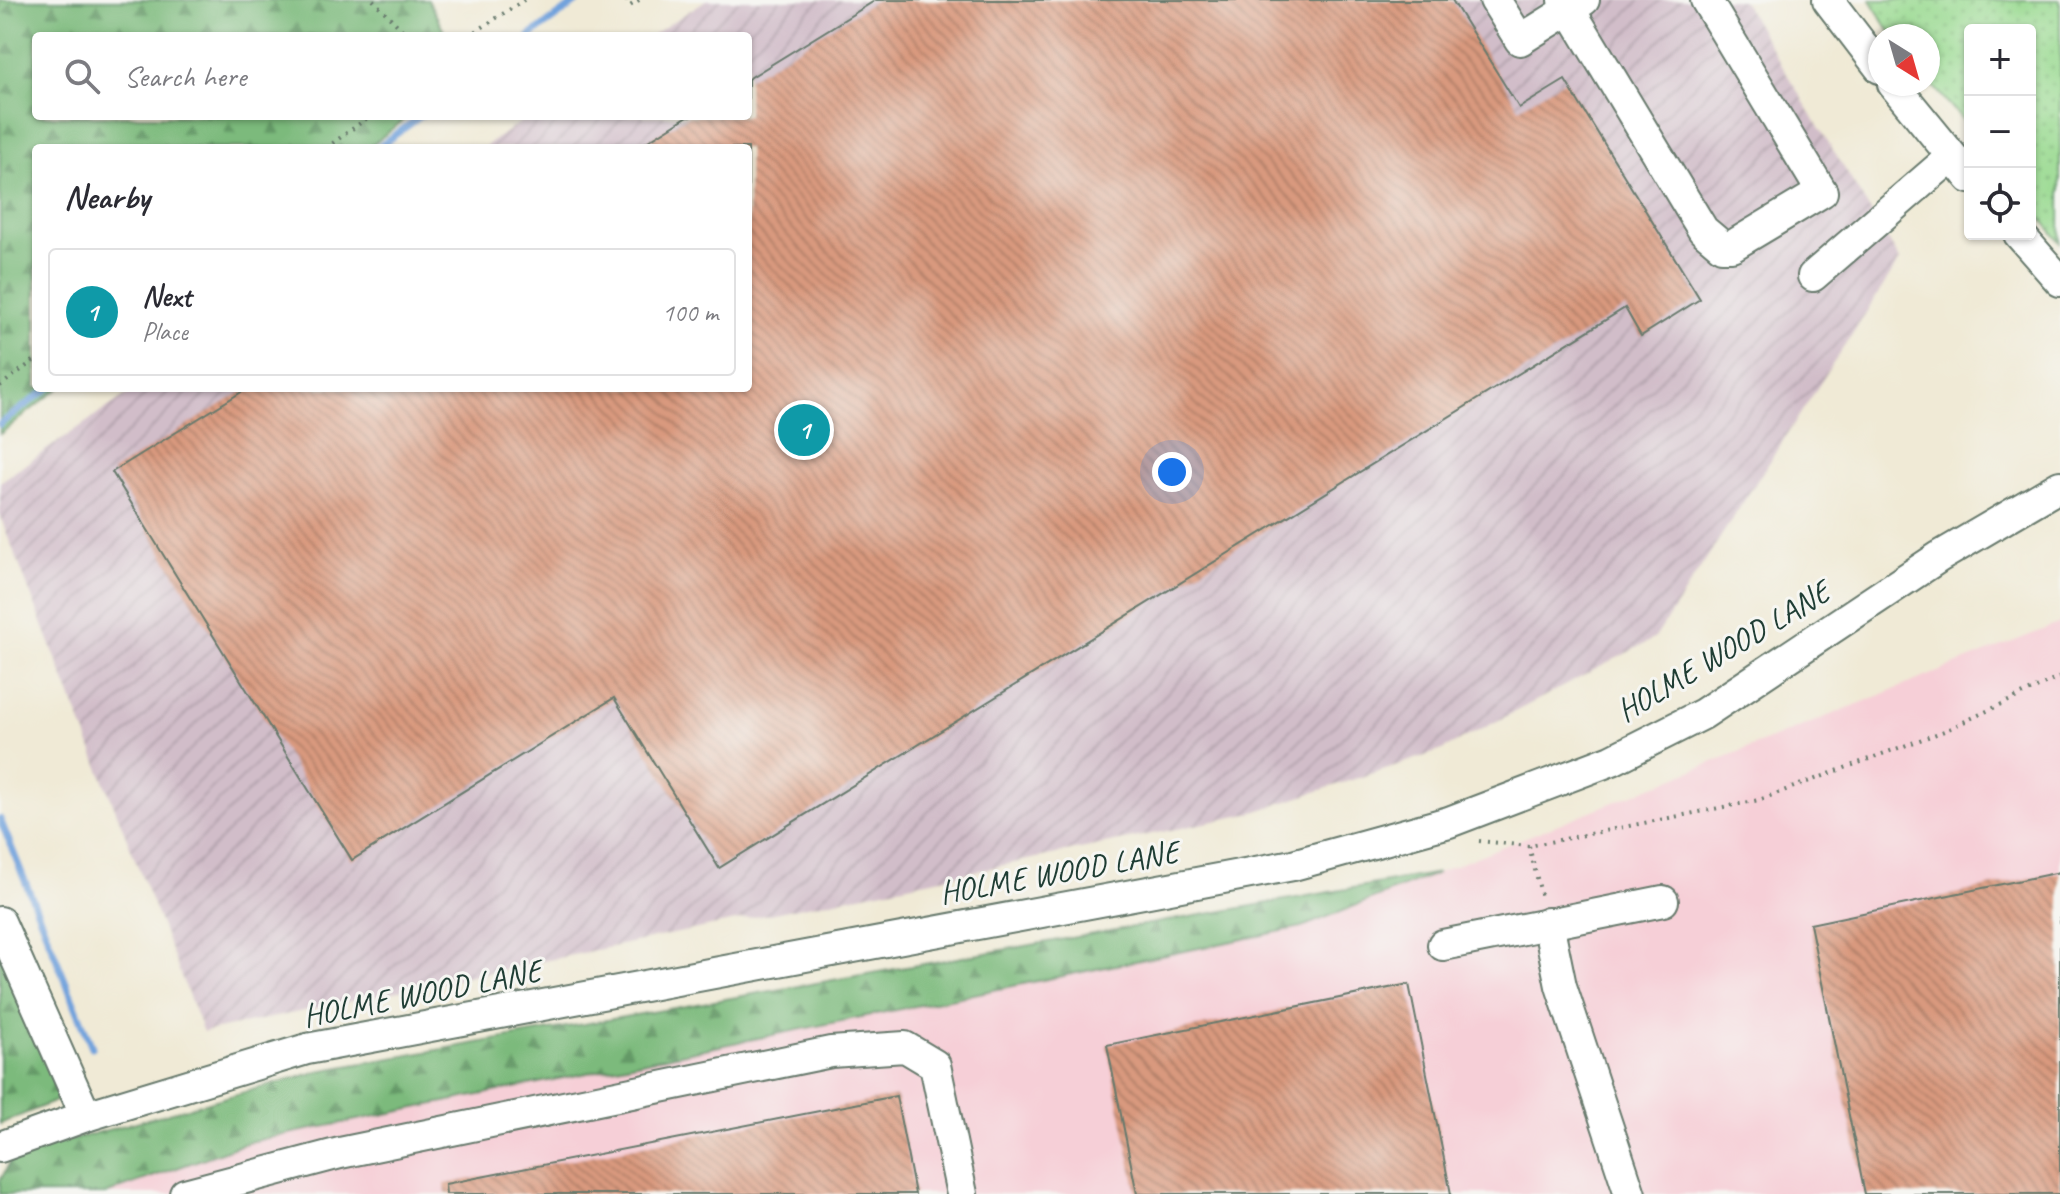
<!DOCTYPE html>
<html lang="en">
<head>
<meta charset="utf-8">
<style>
	:root { --surface:#fff; --page:#f2f2f3; --text:#2b2b33; --muted:#7c7c81; --line:#e1e1e2; --accent:#2563eb }
	body { margin:0; font-family:Caveat,sans-serif; background:var(--page); color:var(--text) }
	.controls { position:absolute; right:24px; top:24px; display:grid; overflow:hidden; border-radius:8px; box-shadow:0 2px 6px #0004 }
	.controls button { width:72px; height:72px; display:grid; place-items:center; padding:0; border:0; border-bottom:2px solid var(--line); background:var(--surface); color:var(--text); font:40px sans-serif }
	.compass { position:absolute; left:1868px; top:24px; width:72px; height:72px; border-radius:50%; background:var(--surface); box-shadow:0 2px 6px #0004; rotate:143deg }
	.you { position:absolute; left:1172px; top:472px; width:28px; height:28px; margin:-20px; border:6px solid #fff; border-radius:50%; background:#1a73e8; box-shadow:0 0 0 12px #1a73e833 }
	.badge { display:grid; place-items:center; width:52px; height:52px; border-radius:50%; background:var(--accent); color:#fff; font-size:26px; font-weight:700 }
	.pin { position:absolute; translate:-50% -50%; border:4px solid #fff; box-shadow:0 2px 8px #0006 }
	.list { margin:0; padding:0; list-style:none }
	h2 { display:flex; justify-content:space-between; align-items:center; height:104px; margin:0; padding:0 32px; font-size:34px }
	h2 small { font-size:26px; font-weight:400; color:var(--muted) }
	.list li { display:grid; grid-template-columns:52px 1fr auto; gap:24px; align-items:center; box-sizing:border-box; height:128px; margin:0 16px 16px; padding:0 16px; border:2px solid var(--line); border-radius:8px }
	.list b { display:block; font-size:30px; white-space:nowrap }
	.list p { margin:0; font-size:26px; white-space:nowrap; color:var(--muted) }
	.list em { font-size:26px; font-style:normal; color:var(--muted) }
	.icon { flex:none; width:44px; height:44px; fill:none; stroke:currentColor; stroke-width:2; stroke-linecap:round; stroke-linejoin:round }
	.map { position:relative; flex:none; width:2060px; height:1194px; overflow:hidden }
	.search { position:absolute; background:var(--surface); box-shadow:0 2px 6px #0004; left:32px; top:32px; width:720px; height:88px; display:flex; align-items:center; gap:20px; box-sizing:border-box; padding:0 28px; border-radius:8px; color:var(--muted); font-size:30px }
	.panel { position:absolute; background:var(--surface); box-shadow:0 2px 6px #0004; left:32px; top:144px; width:720px; height:248px; border-radius:8px }
	.map>svg:first-child { display:block }
	.built { fill:#f6cfd7 }
	.industrial { fill:url(#industrial-furrows) }
	.grass { fill:url(#grass-dots); stroke:#5c8c62; stroke-width:2 }
	.forest { fill:url(#forest-firs); stroke:#4d7c58; stroke-width:2 }
	.lines { fill:none; stroke-linecap:round; stroke-linejoin:round }
	.stream { stroke:#71a2dc; stroke-width:7 }
	.building { fill:url(#building-back-hatch) }
	.minor-casing { stroke:#687a6d; stroke-width:34 }
	.path { stroke:#687a6d; stroke-width:4; stroke-dasharray:2 6; stroke-linecap:butt }
	.minor { stroke:#fff; stroke-width:30 }
	.labels { text-anchor:middle; dominant-baseline:central; stroke-width:6; stroke-linejoin:round; paint-order:stroke }
	.street-label { font-size:32px; fill:#1f3d34; stroke:#f6f6f2 }
</style>
</head>
<body>
<div class="map">
<svg width="2060" height="1194" viewBox="0 0 2060 1194">
	<defs>
		<pattern id="industrial-furrows" width="10" height="10" patternUnits="userSpaceOnUse" patternTransform="scale(2)"><rect width="10" height="10" fill="#d1bdc9"/><path d="M-1 1l2-2M0 10L10 0M9 11l2-2" fill="none" stroke="#b3a3ad"/></pattern>
		<pattern id="grass-dots" width="8" height="8" patternUnits="userSpaceOnUse" patternTransform="scale(2)"><rect width="8" height="8" fill="#9ada91"/><path d="M2 2h.1M6 6h.1" fill="none" stroke="#84bc7e" stroke-width="1.8" stroke-linecap="round"/></pattern>
		<pattern id="forest-firs" width="22" height="20" patternUnits="userSpaceOnUse" patternTransform="scale(2)"><rect width="22" height="20" fill="#7bba7b"/><path d="M5 1l3.5 6h-7zM16 11l3.5 6h-7z" fill="#649866"/></pattern>
		<pattern id="building-back-hatch" width="6" height="6" patternUnits="userSpaceOnUse" patternTransform="scale(2)"><rect width="6" height="6" fill="#d9997e"/><path d="M-1 5l2 2M0 0l6 6M5-1l2 2" fill="none" stroke="#af7e68"/></pattern>
	</defs>
	<rect width="100%" height="100%" fill="#f6f6f2"/>
	<filter id="ink" filterUnits="userSpaceOnUse"><feTurbulence type="fractalNoise" baseFrequency=".0125" numOctaves="2"/><feDisplacementMap in="SourceGraphic" scale="16" xChannelSelector="R" yChannelSelector="G"/><feConvolveMatrix kernelMatrix="1 2 1 2 8 2 1 2 1" color-interpolation-filters="sRGB"/></filter>
	<filter id="wash" filterUnits="userSpaceOnUse"><feTurbulence type="fractalNoise" baseFrequency=".006" numOctaves="4" result="noise"/><feDisplacementMap in="SourceGraphic" scale="32" xChannelSelector="R" yChannelSelector="G"/><feGaussianBlur stdDeviation="1.8" result="paint"/><feColorMatrix in="noise" values="0 0 0 0 0 0 0 0 0 0 0 0 0 0 0 0 0 1.4 0 .05"/><feComposite in="paint" operator="in"/></filter>
	<g filter="url(#wash)">
		<rect width="100%" height="100%" fill="#f0ead6"/>
		<path class="built" d="M 2060,623 L 2060,1194 L 105,1194 L 249,1142 L 1302,927 Z"/>
		<path class="industrial" d="M 706,0 L 1742,0 L 1900,260 L 1655,638 L 1440,751 L 1248,814 L 203,1032 L 0,516 L 0,482 L 136,388 L 748,388 L 748,148 L 483,148 L 529,116 L 748,116 L 748,36 L 651,36 Z"/>
		<path class="grass" d="M 1870,0 L 2060,0 L 2060,242 L 2030,204 L 2030,30 L 1970,30 L 1970,128 L 1928,80 L 1928,36 L 1893,36 Z"/>
		<g class="forest">
			<path d="M 0,0 L 428,0 L 447,36 L 36,36 L 36,116 L 409,116 L 368,148 L 36,148 L 36,388 L 59,388 L 0,434 Z"/>
			<path d="M 1438,873 L 1302,927 L 249,1142 L 105,1194 L 0,1194 L 0,1181 L 13,1156 L 324,1070 Z"/>
			<path d="M 0,941 L 63,1098 L 0,1124 Z"/>
		</g>
		<g class="lines">
			<g class="stream">
				<path d="M 530,36 L 580,0"/>
				<path d="M 377,148 L 421,116"/>
				<path d="M 0,424 L 49,388"/>
				<path d="M 0,819 L 92,1047"/>
			</g>
		</g>
		<g id="blocks">
			<g class="building">
				<path d="M 876,0 L 1452,0 L 1519,108 L 1565,80 L 1700,299 L 1641,336 L 1625,308 L 719,868 L 614,698 L 352,860 L 112,472 L 248,388 L 748,388 L 748,148 L 637,148 L 688,116 L 748,116 L 748,79 Z"/>
				<path d="M 2060,872 L 2060,1194 L 1865,1194 L 1810,924 Z"/>
				<path d="M 1409,984 L 1451,1194 L 1137,1194 L 1107,1045 Z"/>
				<path d="M 896,1096 L 915,1194 L 446,1194 L 445,1184 Z"/>
			</g>
		</g>
	</g>
	<g filter="url(#ink)">
		<use href="#blocks" fill-opacity="0" stroke="#687a6d" stroke-width="2"/>
		<g class="lines">
			<defs>
				<g id="minor">
					<path d="M 1495,0 L 1520,40 L 1584,0"/>
					<path d="M 1564,0 L 1703,230 L 1722,246 L 1732,246 L 1822,192 L 1706,0"/>
					<path d="M 1828,0 L 1880,68"/>
					<path d="M 1893,84 L 1970,178"/>
					<path d="M 2019,234 L 2060,281"/>
					<path d="M 1813,276 L 1951,157"/>
					<path d="M 0,922 L 86,1116"/>
					<path d="M 1548,923 L 1561,986 L 1630,1194"/>
					<path d="M 1443,945 L 1663,901"/>
					<path d="M 0,1147 L 86,1116 L 307,1049 L 1293,865 L 1449,822 L 1612,760 L 1703,714 L 1939,557 L 2060,486"/>
					<path d="M 185,1194 L 340,1153 L 831,1052 L 905,1047 L 935,1065 L 962,1194"/>
				</g>
			</defs>
			<use href="#minor" class="minor-casing"/>
			<g class="path">
				<path d="M 373,0 L 408,36"/>
				<path d="M 626,0 L 630,6 L 639,0"/>
				<path d="M 469,36 L 524,0"/>
				<path d="M 326,148 L 370,116"/>
				<path d="M 0,386 L 36,359"/>
				<path d="M 1479,841 L 1529,846 L 1759,800 L 1944,731 L 2060,677"/>
				<path d="M 1529,846 L 1542,898"/>
			</g>
			<use href="#minor" class="minor"/>
		</g>
	</g>
	<g class="labels">
		<g class="street-label">
			<text transform="translate(1723 651) rotate(-31)">HOLME WOOD LANE</text>
			<text transform="translate(1059 872) rotate(-10)">HOLME WOOD LANE</text>
			<text transform="translate(422 993) rotate(-11)">HOLME WOOD LANE</text>
		</g>
	</g>
</svg>
<div class="controls">
<button>+</button>
<button>−</button>
<button><svg class="icon" aria-label="locate" viewBox="0 0 24 24"><circle cx="12" cy="12" r="6"/><path d="M12 2v4M12 18v4M2 12h4M18 12h4"/></svg></button>
</div>
<svg class="compass" viewBox="-18 -18 36 36"><path d="M0-13l5 13h-10z" fill="#e53935"/><path d="M0 13l5-13h-10z" fill="#7c7c81"/></svg>
<div class="you"></div>
<div class="pin badge" style="left:804px;top:430px;background:#0f9aa8">1</div>
<div class="search"><svg class="icon" aria-label="search" viewBox="0 0 24 24"><circle cx="10" cy="10" r="6"/><path d="M15 15l6 6"/></svg>Search here</div>
<section class="panel">
<h2>Nearby<small></small></h2>
<ul class="list">
<li><span class="badge" style="background:#0f9aa8">1</span><div><b>Next</b><p>Place</p></div><em>100 m</em></li>
</ul>
</section>
</div>
</body>
</html>
